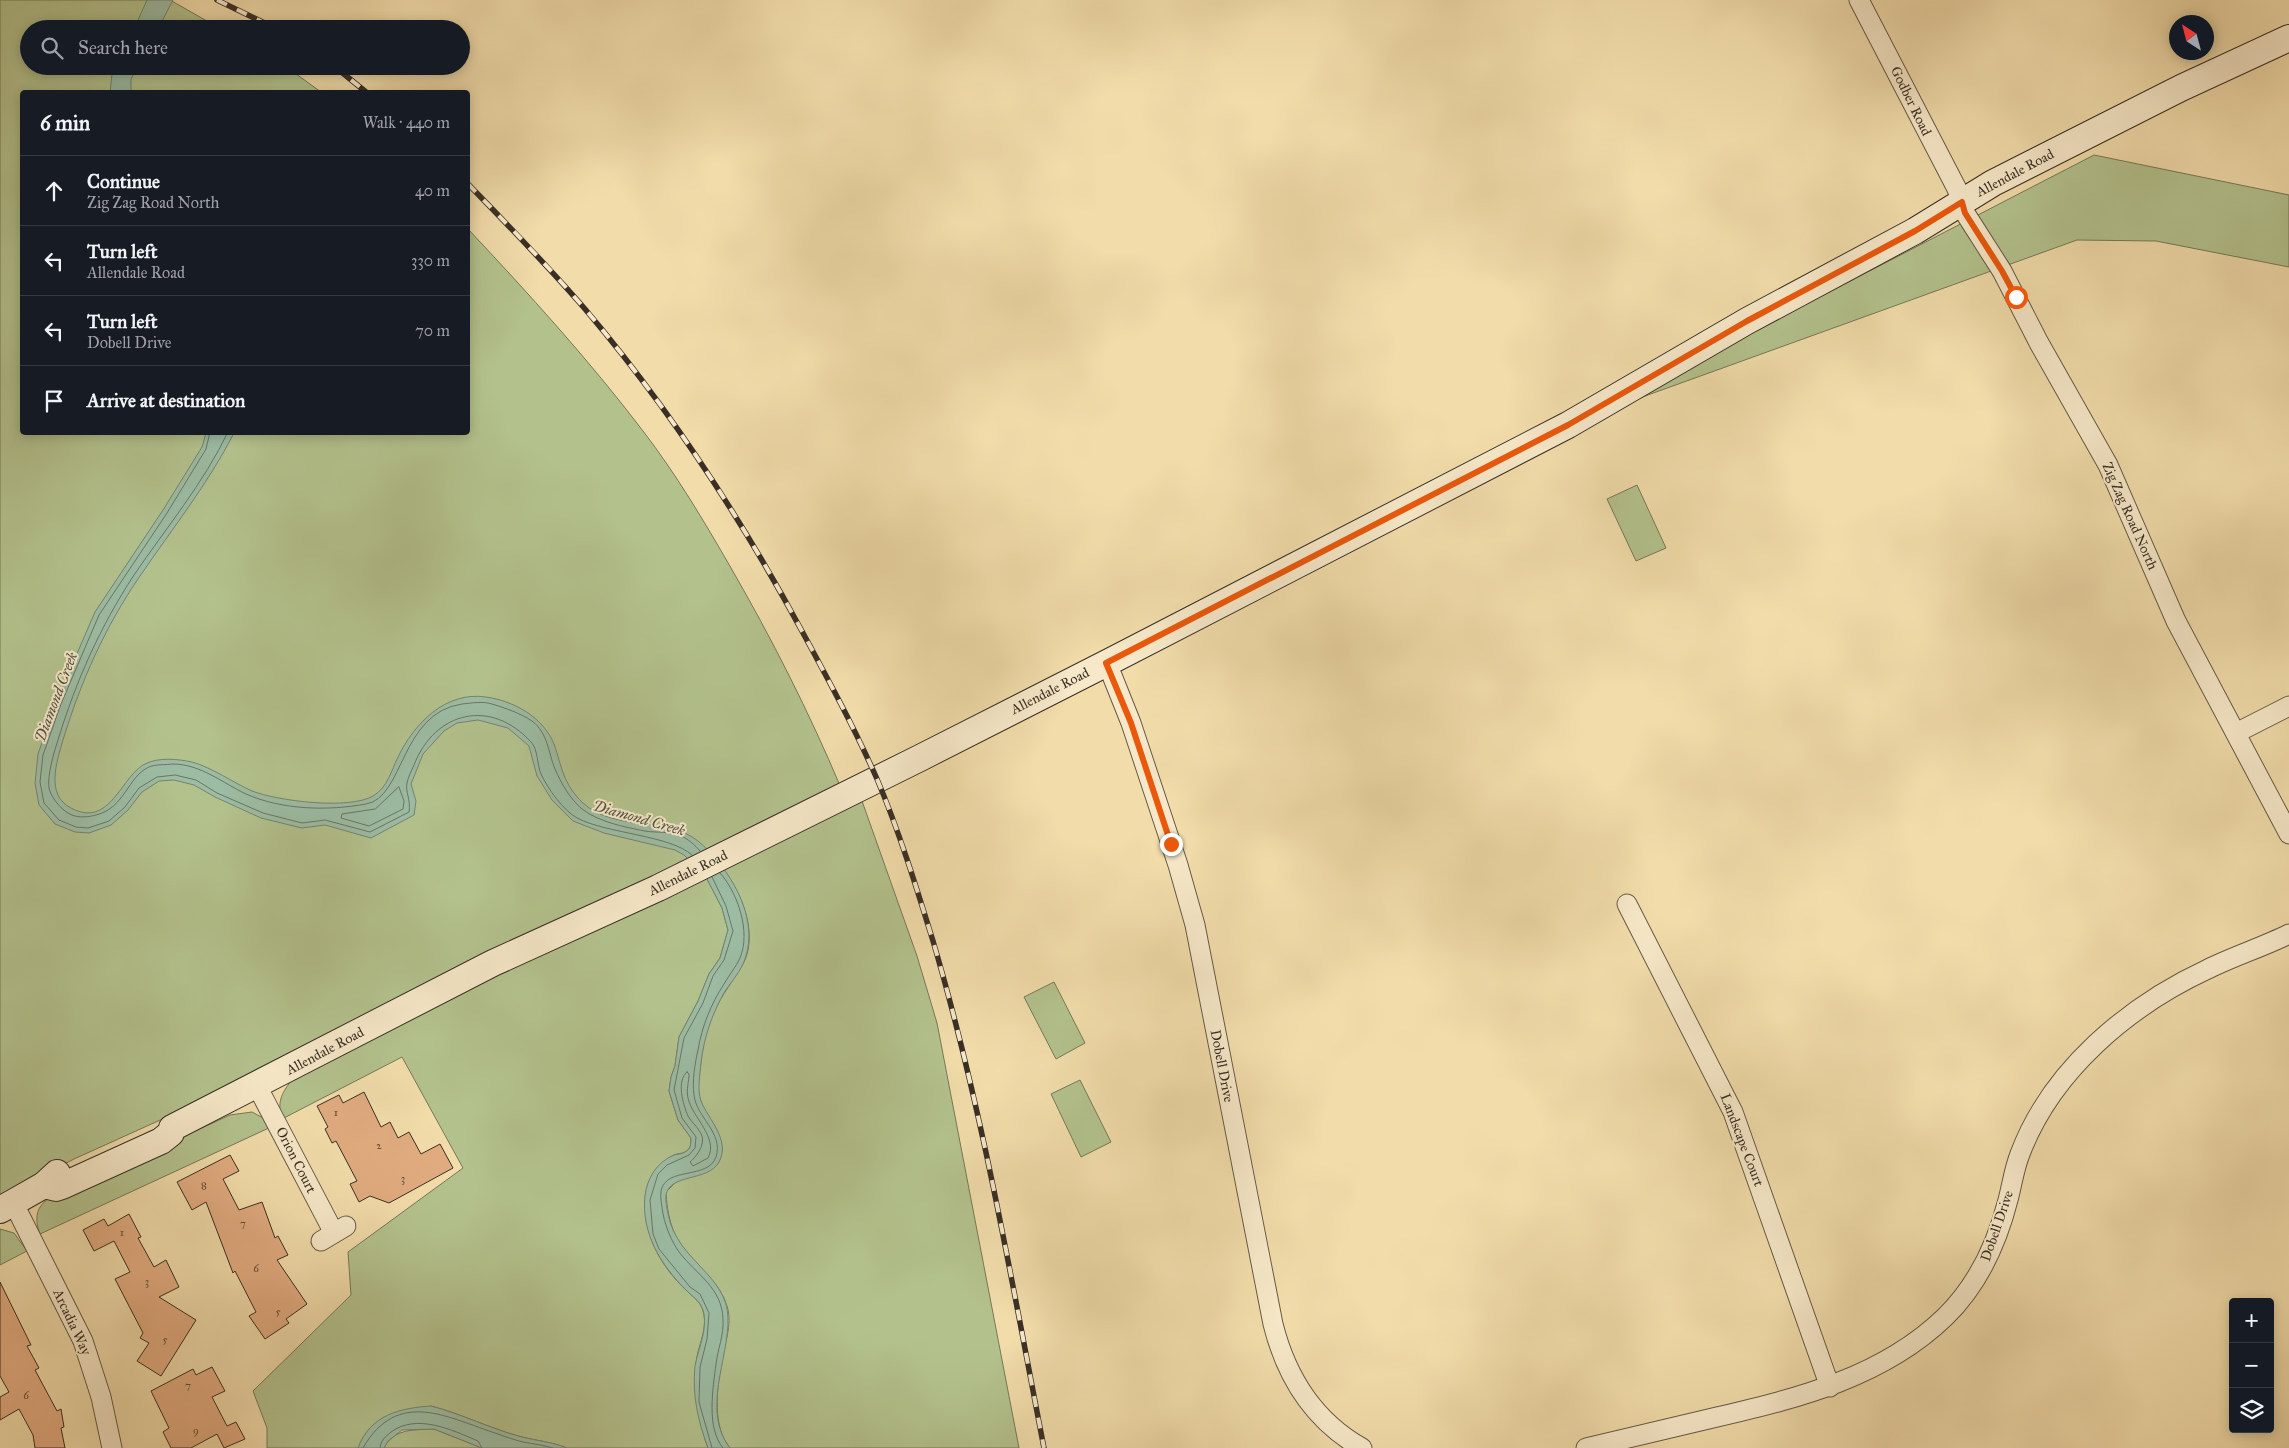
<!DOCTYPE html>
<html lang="en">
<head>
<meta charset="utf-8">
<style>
	:root { --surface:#171b24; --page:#20242c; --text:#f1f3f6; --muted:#9ea1a6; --line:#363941 }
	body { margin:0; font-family:"IM FELL Great Primer",serif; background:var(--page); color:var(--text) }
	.controls { position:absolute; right:15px; bottom:15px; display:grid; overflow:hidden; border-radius:5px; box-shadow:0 2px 12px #0003 }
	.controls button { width:45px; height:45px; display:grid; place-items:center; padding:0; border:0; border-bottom:1px solid var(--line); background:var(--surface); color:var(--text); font:25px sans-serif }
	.compass { position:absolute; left:2169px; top:15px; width:45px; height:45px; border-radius:50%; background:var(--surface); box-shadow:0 2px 12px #0003; rotate:324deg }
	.stop { position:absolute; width:15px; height:15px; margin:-11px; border:4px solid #ea580c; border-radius:50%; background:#fff }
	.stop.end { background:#ea580c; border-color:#fff; box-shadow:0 1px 5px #0008 }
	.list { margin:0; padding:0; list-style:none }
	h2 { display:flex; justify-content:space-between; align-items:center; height:65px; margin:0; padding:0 20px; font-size:21px }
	h2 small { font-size:16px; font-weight:400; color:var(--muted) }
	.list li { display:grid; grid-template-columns:32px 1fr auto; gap:15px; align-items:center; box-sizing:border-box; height:70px; padding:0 20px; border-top:1px solid var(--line) }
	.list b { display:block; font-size:19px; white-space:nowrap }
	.list p { margin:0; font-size:16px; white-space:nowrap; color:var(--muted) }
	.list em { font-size:16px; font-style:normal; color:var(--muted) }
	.icon { flex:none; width:28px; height:28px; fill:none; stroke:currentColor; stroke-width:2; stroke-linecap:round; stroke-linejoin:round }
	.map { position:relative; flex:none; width:2289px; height:1448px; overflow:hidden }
	.search { position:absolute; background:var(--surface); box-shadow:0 2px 12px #0003; left:20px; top:20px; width:450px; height:55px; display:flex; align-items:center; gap:12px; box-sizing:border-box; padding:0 18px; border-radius:28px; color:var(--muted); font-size:19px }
	.panel { position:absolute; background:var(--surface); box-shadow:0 2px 12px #0003; left:20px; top:90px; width:450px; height:345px; border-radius:5px }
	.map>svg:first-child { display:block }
	.green { fill:#b3c28d; stroke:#76785a }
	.water { fill:#9cbca3; stroke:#748471 }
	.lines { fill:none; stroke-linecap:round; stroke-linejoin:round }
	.shore { stroke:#6a7664; stroke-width:1 }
	.building { fill:#e1ab80; stroke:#392f26 }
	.street-casing { stroke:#675a47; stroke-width:21 }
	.secondary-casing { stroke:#392f26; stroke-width:28 }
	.street { stroke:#f6e8c8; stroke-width:19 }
	.secondary { stroke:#f6e8c8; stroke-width:26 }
	.rail-casing { stroke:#392f26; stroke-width:5.5 }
	.rail { stroke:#f6e8c8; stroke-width:4; stroke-dasharray:11; stroke-linecap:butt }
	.route { stroke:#ea580c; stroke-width:6 }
	.labels { text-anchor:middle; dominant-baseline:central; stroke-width:4; stroke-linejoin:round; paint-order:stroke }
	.number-label { font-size:11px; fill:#634e3c }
	.street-label { font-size:14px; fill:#392f26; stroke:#f6e8c8 }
	.water-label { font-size:15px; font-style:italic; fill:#525245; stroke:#f6e8c8 }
</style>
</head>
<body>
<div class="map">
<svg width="2289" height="1448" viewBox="0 0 2289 1448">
	<rect width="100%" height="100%" fill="#f1dcaa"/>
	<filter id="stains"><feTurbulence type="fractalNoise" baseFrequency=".004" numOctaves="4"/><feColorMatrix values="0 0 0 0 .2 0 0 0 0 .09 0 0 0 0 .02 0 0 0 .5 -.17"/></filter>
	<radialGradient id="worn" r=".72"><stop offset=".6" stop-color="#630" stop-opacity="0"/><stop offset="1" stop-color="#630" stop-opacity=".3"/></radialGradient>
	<g class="green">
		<path d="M 0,0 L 170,0 L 221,29 L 29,29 L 29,66 L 285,66 L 321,92 L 22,92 L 22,432 L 468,432 L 468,229 C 529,294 589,360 643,431 C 676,474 704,521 731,568 C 772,639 809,712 841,788 L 178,1112 L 74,1159 L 0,1198 Z"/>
		<path d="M 2094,155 L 2289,195 L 2289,267 L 2156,241 L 2077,240 L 1587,417 Z"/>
		<path d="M 1637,485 L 1666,548 L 1636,561 L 1607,499 Z"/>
		<path d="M 862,801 L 917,956 L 937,1023 L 1019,1448 L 730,1448 C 712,1427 717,1389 721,1363 C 724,1345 733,1325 727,1306 C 720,1282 699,1269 684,1249 C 671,1233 667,1212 666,1192 L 676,1182 L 717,1165 C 733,1138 704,1120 699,1095 C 697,1083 701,1065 702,1053 C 705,1029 715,1006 729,986 C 734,977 741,969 745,960 C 758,929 739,887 719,864 Z"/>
		<path d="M 706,877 L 722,908 L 728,930 L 720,958 L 709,974 L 698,1001 L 679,1037 L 675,1066 L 671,1077 L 669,1091 L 678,1120 L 691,1138 C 691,1144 691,1149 685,1152 C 682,1154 678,1153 674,1155 C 657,1164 645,1181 645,1201 C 644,1236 661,1267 687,1291 C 694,1298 700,1301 703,1311 C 709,1330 695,1350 696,1368 C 697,1392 702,1416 705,1440 L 708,1448 L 567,1448 C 552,1442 538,1441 522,1437 C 491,1429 462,1414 431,1406 L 359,1446 L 358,1448 L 267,1448 L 267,1428 L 253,1391 L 351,1295 L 348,1252 L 463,1168 L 402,1057 L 282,1119 C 277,1103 281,1094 291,1081 L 419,1011 Z"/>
		<path d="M 1054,982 L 1085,1043 L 1056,1059 L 1024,997 Z"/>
		<path d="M 1080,1080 L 1111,1142 L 1081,1157 L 1051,1094 Z"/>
		<path d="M 252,1112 L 265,1119 L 271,1127 L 40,1234 C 34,1218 36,1206 51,1197 L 230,1115 Z"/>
		<path d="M 0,1229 L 14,1233 L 27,1251 L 0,1265 Z"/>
		<path d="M 434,1429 L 482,1448 L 384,1448 C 394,1428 414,1430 434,1429 Z"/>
	</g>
	<g class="water">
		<path d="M 147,0 L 173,0 L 158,29 L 134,29 Z"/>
		<path d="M 116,66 L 138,66 L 131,79 L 131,92 L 110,92 L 112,74 Z"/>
		<path d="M 206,433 L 234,433 C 208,484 172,529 140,576 C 105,627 81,681 63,740 C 57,761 45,795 71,808 C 110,829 121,776 145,764 C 158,757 178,759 192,762 C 213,768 232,782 252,791 C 278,801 349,810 373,796 C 388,787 391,771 398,757 C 414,724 445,691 486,697 C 514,701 543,717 554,744 C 562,767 563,784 583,803 C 615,832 667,816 698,841 C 729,867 760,917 745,959 C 741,971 732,981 725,991 C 712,1014 704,1037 701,1063 C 700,1075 697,1089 701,1101 C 708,1119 731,1140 719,1162 C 708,1182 670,1173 666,1195 C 665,1200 667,1209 668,1214 C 677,1261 727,1274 728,1318 C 729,1359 701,1411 730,1448 L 708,1448 C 698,1421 692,1395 695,1366 C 698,1350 707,1331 704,1314 C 702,1302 694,1298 686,1290 C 661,1265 641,1233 645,1196 C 647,1178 657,1162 674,1155 C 678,1154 682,1154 685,1152 C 691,1149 691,1144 691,1138 L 678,1120 L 669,1091 L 671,1077 L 675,1066 L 679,1037 L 698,1001 L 709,974 L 720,958 L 728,930 L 722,908 L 706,877 L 684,855 L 675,850 L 604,833 L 573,821 L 552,800 L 537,776 L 529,746 L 508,728 L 478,720 L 457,723 L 444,731 L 423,754 L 411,784 L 416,801 L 414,815 L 371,838 L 325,825 L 302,828 L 261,818 L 215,797 L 194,785 L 174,780 L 159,781 L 142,792 L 128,810 L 111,825 L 89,833 L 75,832 L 55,824 L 39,805 L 35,783 L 38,754 L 56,702 L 95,612 L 163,510 L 202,447 Z"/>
		<path d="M 431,1406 C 462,1414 491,1429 522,1437 C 538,1441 552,1442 567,1448 L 482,1448 L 434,1429 L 402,1430 L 388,1441 L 384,1448 L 358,1448 C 370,1415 400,1408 431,1406 Z"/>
	</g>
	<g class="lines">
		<g class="shore">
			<path d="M 210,432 L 206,449 L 167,513 L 99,615 L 61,704 L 43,755 L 40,782 L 44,803 L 59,820 L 76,827 L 88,828 L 109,821 L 125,807 L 139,788 L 157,777 L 175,775 L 196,780 L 217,793 L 263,813 L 302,823 L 325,820 L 370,832 L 409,812 C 411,800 405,791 407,783 C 408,777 412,770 414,765 C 435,711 491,698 531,742 C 538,749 537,765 541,774 C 548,789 563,810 577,818 C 608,834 670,835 692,855"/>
			<path d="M 228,432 C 203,484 166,528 134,575 C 100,627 76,681 58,740 C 54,752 47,776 49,788 C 51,798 63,812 72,815 C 79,818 89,817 96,815 C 125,808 128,776 149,767 C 156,764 166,765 173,764 C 200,764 223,783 246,794 C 282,810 328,811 366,804 C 404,798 400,713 462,704 C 473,703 482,701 492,704 C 505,708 520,713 532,721 C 548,733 548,752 555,769 C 561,783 570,799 582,809 C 599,822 624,827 645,831 C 657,833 670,831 681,836 C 688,839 695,845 700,851"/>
			<path d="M 399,787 L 404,801 L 403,809 L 369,826 L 341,818 L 342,814 L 375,809 Z"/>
			<path d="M 720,873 C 738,893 751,932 740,958 C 736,967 729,975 724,984 C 711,1004 702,1026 698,1050 C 695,1063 692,1081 694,1095 C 696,1117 724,1133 716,1157 C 708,1180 666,1166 661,1191 C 660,1198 662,1207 663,1214 C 666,1228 671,1240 679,1252 C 697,1275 722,1288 723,1319 C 724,1335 718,1348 716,1364 C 713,1388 706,1428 723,1448"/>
			<path d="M 712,877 L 726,906 L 733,931 L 724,960 L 713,976 L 703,1003 L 684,1038 L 674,1090 L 682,1118 L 696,1137 L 695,1148 L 689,1155 L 667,1165 L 658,1174 L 650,1200 L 653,1234 L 659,1249 L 690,1287 L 700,1294 L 709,1313 L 707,1339 L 700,1367 L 699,1402 L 712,1448"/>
			<path d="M 687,1072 L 689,1074 C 689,1081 686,1090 688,1098 C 692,1117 719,1138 708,1158 L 693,1166 L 690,1162 C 698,1155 707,1142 700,1132 C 697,1126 691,1122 688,1116 C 683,1104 676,1081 687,1072 Z"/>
			<path d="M 363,1448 C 398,1387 448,1418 498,1434 C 506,1437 515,1440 523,1442 C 533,1444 544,1445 553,1448"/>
			<path d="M 380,1448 C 381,1440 385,1437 391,1432 C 417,1413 452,1430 478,1441 L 482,1448"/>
		</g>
	</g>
	<g class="building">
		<path d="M 364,1092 L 381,1127 L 390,1122 L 398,1138 L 409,1132 L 421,1154 L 440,1144 L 453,1168 L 389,1203 L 370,1196 L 359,1202 L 350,1184 L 357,1181 L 336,1141 L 332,1143 L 325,1129 L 328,1127 L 317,1106 L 339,1095 L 343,1103 Z"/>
		<path d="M 230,1155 L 239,1171 L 223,1179 L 239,1210 L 262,1202 L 275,1238 L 278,1236 L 288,1255 L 277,1260 L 307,1304 L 286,1319 L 289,1323 L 265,1339 L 249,1316 L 256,1312 L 235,1271 L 233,1273 L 206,1202 L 192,1210 L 177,1182 Z"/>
		<path d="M 129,1214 L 141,1237 L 138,1238 L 154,1267 L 166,1260 L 179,1287 L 159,1297 L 196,1320 L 161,1376 L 137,1361 L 149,1343 L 140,1338 L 143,1333 L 115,1279 L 130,1272 L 114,1241 L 94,1251 L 83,1230 L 104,1219 L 108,1226 Z"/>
		<path d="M 0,1282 L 31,1345 L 27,1346 L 39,1368 L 35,1370 L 57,1411 L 61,1409 L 64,1427 L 61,1428 L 65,1448 L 35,1448 L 33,1435 L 19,1409 L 0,1420 L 0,1397 L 9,1392 L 0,1376 Z"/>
		<path d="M 212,1367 L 225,1391 L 212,1397 L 227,1426 L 236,1422 L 245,1439 L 224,1448 L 217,1434 L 191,1448 L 171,1448 L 163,1432 L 169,1428 L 151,1391 L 193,1369 L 196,1375 Z"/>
	</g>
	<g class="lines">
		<defs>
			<g id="street">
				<path d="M 1859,0 L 1957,189 L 1965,213 L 2002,271 L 2039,343 L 2108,465 L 2176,621 L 2289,834"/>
				<path d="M 1107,663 L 1131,723 L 1178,865 L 1195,925 L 1273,1324 C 1286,1376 1314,1421 1362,1448"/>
				<path d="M 2236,733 L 2289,706"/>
				<path d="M 1627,904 L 1733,1112 L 1830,1387"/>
				<path d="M 257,1086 L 334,1233"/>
				<path d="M 13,1202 L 83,1341 L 101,1397 L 112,1448"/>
				<path d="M 321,1241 L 346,1226"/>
				<path d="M 1586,1448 C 1630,1438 1673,1427 1717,1417 C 1799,1398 1883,1377 1945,1317 C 1978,1285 1997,1243 2008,1200 C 2012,1185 2014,1169 2020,1154 C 2051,1071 2128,1006 2208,969 C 2234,956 2263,947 2289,934"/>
			</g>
			<g id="secondary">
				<path d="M 44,1185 L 56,1188 L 62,1186 L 161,1141 L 171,1133 L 172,1128 L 493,963 L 658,888 L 920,758 L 1107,663 L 1568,425 L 1747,321 L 1915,231 L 1993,183 L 2181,88 L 2289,38"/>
				<path d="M 0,1210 L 44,1185 L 57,1173"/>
			</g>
		</defs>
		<use href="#street" class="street-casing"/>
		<use href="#secondary" class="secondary-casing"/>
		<use href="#street" class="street"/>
		<use href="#secondary" class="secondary"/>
		<defs>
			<g id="rail">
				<path d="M 217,0 L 277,29"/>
				<path d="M 334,66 L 366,92"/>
				<path d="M 468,184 C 508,225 547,265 585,309 C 669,408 741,518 803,633 C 829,681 855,729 877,779 C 899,831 916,886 933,941 C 982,1107 1011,1278 1044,1448"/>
			</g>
		</defs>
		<use href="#rail" class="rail-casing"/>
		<use href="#rail" class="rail"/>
	</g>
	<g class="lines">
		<path class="route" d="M 1171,844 L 1131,723 L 1106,663 L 1568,425 L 1747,321 L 1915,231 L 1962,202 L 1965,213 L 2002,271 L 2016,297"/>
	</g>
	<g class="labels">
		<g class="number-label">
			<text x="336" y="1112">1</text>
			<text x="379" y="1145">2</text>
			<text x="403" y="1178">3</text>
			<text x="204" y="1185">8</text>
			<text x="243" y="1223">7</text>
			<text x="122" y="1232">1</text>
			<text x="256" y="1268">6</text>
			<text x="147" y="1281">3</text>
			<text x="278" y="1311">5</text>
			<text x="165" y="1339">5</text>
			<text x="188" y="1385">7</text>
			<text x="26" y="1395">6</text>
			<text x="196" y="1430">9</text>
		</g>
		<g class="street-label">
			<text transform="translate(1911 101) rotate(64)">Godber Road</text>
			<text transform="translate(2015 173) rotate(-28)">Allendale Road</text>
			<text transform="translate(2130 516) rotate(66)">Zig Zag Road North</text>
			<text transform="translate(1050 691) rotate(-27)">Allendale Road</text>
			<text transform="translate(688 873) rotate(-26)">Allendale Road</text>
			<text transform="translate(325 1051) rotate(-28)">Allendale Road</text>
			<text transform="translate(1222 1066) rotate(79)">Dobell Drive</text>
			<text transform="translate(1742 1140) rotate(69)">Landscape Court</text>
			<text transform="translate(296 1160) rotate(63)">Orion Court</text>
			<text transform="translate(1997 1226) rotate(-71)">Dobell Drive</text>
			<text transform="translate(72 1322) rotate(65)">Arcadia Way</text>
		</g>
		<g class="water-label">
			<text transform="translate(56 697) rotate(-69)">Diamond Creek</text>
			<text transform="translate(639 818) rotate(16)">Diamond Creek</text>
		</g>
	</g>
	<rect width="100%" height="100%" filter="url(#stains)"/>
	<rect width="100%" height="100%" fill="url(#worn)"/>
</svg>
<div class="controls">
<button>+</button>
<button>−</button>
<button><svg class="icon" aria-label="layers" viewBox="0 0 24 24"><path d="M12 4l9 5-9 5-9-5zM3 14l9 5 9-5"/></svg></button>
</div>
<svg class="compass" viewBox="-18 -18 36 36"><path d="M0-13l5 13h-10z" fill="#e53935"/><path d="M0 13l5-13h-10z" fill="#9ea1a6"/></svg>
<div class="stop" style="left:2016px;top:297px"></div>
<div class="stop end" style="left:1171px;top:844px"></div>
<div class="search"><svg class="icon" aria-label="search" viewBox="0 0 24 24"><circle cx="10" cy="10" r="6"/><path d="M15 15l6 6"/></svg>Search here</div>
<section class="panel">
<h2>6 min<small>Walk · 440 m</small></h2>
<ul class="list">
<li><svg class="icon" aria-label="ahead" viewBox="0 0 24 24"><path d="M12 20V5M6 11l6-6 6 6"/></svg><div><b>Continue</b><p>Zig Zag Road North</p></div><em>40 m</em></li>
<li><svg class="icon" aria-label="left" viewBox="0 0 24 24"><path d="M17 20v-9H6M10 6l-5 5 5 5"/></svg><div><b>Turn left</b><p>Allendale Road</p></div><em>330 m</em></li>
<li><svg class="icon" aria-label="left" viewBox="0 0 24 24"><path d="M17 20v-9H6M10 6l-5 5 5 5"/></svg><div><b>Turn left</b><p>Dobell Drive</p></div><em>70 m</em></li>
<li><svg class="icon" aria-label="arrive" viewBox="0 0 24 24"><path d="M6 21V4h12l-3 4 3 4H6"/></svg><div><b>Arrive at destination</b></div></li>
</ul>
</section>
</div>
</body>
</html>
